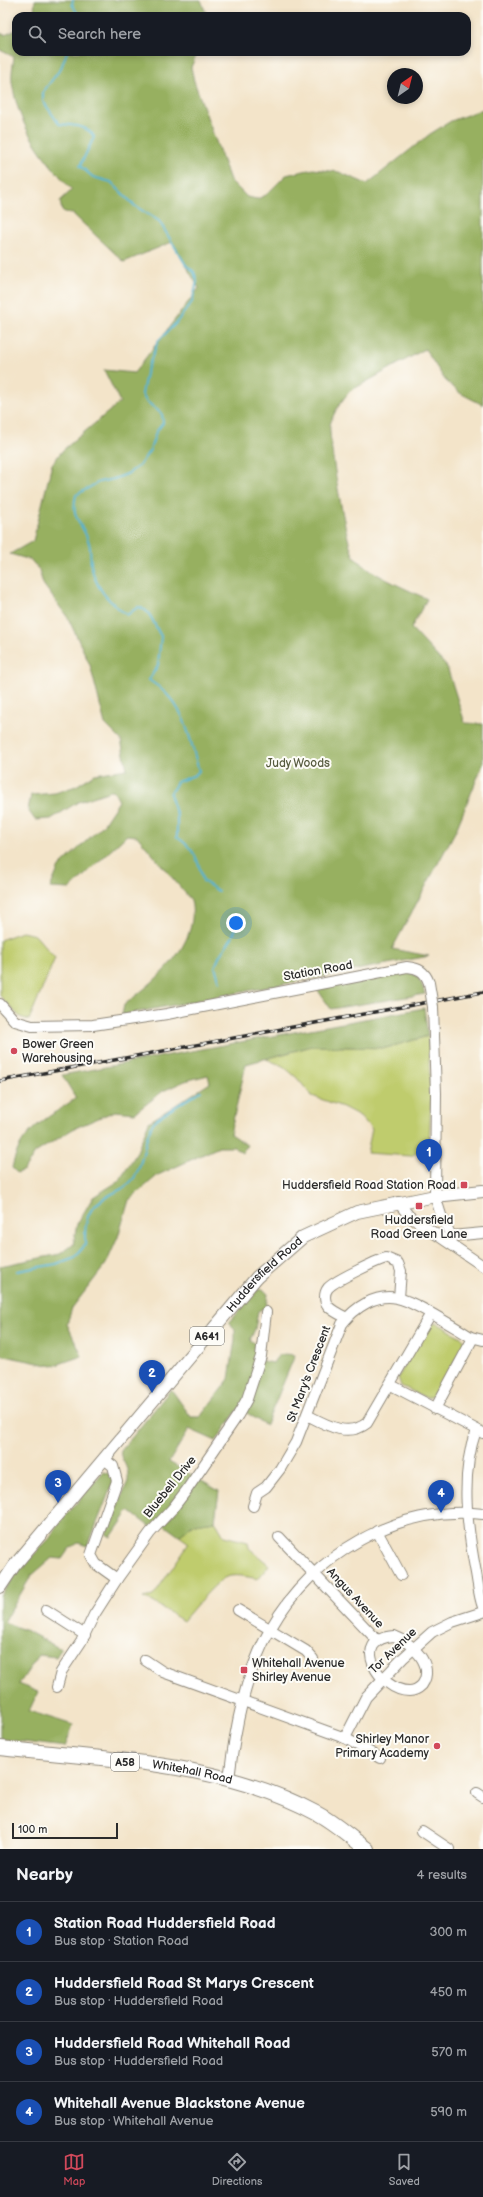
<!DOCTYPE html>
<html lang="en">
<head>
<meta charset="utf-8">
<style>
	:root { --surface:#171b24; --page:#242831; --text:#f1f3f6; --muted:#9ea1a6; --line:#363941; --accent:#d1495b }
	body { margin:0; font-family:"Balsamiq Sans",sans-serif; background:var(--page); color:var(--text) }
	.compass { position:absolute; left:387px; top:68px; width:36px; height:36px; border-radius:50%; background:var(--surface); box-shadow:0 2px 6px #0003; rotate:35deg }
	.scale { position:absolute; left:12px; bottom:10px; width:106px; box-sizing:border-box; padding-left:4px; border:2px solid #2b2b2b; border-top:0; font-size:11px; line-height:14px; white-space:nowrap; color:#2b2b2b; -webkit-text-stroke:3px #fdfcf7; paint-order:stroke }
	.you { position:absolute; left:236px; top:923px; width:14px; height:14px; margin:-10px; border:3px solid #fff; border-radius:50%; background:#1a73e8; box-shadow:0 0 0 6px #1a73e833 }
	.badge { display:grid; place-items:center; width:26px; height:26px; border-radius:50%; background:var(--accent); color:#fff; font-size:13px; font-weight:700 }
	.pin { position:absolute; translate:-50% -33px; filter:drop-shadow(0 1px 2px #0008) }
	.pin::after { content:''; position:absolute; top:21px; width:14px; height:12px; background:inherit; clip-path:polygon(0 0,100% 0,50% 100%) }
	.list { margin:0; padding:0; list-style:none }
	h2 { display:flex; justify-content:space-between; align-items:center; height:52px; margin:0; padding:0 16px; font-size:17px }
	h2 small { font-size:13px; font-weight:400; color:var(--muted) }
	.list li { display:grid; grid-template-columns:26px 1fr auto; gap:12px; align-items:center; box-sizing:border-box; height:60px; padding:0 16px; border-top:1px solid var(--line) }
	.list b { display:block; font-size:15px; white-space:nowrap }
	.list p { margin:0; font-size:13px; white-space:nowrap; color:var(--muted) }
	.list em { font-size:13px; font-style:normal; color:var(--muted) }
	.icon { flex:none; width:22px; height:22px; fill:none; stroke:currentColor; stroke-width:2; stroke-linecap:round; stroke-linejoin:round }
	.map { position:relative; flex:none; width:483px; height:1849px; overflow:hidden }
	.search { position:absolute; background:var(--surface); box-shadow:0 2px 6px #0003; left:12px; right:12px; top:12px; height:44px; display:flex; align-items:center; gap:10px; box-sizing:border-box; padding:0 14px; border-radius:12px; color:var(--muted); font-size:15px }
	.sheet { height:292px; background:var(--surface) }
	nav { display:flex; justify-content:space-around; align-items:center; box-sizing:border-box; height:56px; border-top:1px solid var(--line); background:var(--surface); font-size:11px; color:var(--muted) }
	nav a { display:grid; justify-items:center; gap:2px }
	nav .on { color:var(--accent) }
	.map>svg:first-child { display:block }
	.green { fill:#bfcc6d; stroke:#757c4c }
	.forest { fill:#97b060; stroke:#616e46 }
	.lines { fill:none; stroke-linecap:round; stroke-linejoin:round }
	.stream { stroke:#54b4d3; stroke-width:2 }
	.minor-casing { stroke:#8f887a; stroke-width:12 }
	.major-casing { stroke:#8f887a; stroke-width:14 }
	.highway-casing { stroke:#8f887a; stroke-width:16 }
	.minor { stroke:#fff; stroke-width:10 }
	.major { stroke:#fff; stroke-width:12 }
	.highway { stroke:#fff; stroke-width:14 }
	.rail-casing { stroke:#2b2b2b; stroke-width:3.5 }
	.rail { stroke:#fdfcf7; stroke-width:2; stroke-dasharray:6; stroke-linecap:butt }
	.minor-bridge-casing { stroke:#8f887a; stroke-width:12; stroke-linecap:butt }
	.minor-bridge { stroke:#fff; stroke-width:10 }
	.poi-dot { fill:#d1495b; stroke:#fdfcf7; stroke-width:1.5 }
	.labels { text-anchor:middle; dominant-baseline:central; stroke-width:4; stroke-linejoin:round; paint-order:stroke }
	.shield { fill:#fdfcf7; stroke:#6a6a68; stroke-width:1 }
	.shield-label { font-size:11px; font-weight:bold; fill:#2b2b2b }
	.park-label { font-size:12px; fill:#575b3f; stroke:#fdfcf7 }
	.street-label { font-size:12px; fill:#2b2b2b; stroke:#fdfcf7 }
	.poi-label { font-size:12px; fill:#2b2b2b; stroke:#fdfcf7; text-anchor:start }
</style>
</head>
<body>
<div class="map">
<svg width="483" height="1849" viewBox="0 0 483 1849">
	<rect width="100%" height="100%" fill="#fdfcf7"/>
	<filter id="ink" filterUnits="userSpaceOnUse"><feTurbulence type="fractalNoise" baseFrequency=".025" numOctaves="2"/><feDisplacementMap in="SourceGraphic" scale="8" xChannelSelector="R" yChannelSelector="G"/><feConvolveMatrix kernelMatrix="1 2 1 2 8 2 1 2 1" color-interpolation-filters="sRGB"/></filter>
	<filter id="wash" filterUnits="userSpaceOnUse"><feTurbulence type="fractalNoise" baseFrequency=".012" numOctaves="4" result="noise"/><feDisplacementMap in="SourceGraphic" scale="16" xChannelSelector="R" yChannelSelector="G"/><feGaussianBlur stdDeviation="0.9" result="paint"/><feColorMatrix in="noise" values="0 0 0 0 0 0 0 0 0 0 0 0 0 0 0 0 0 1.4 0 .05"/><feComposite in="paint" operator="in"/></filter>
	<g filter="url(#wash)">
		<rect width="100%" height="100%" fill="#f3e4c9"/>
		<g class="green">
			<path d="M 22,932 L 35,935 L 55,958 L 29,1020 L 20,1017 L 0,996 L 0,940 Z"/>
			<path d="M 428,1036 L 431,1101 L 429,1145 L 411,1156 L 367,1153 L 372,1129 L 360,1116 L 343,1107 L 312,1096 L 297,1078 L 283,1066 L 266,1059 L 312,1046 L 386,1048 Z"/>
			<path d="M 437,1323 L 464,1339 L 465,1344 L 435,1395 L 427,1398 L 401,1386 L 398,1377 L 429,1326 Z"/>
			<path d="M 215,1521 L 224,1536 L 248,1542 L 249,1548 L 269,1565 L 258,1579 C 248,1577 234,1573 224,1578 C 212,1586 192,1610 183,1621 L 153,1602 L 143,1598 L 153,1596 L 189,1543 L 179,1536 L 194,1524 Z"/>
		</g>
		<g class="forest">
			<path d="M 35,0 L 201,0 L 207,16 L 31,16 L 34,12 Z"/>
			<path d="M 16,30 L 16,52 L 198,52 L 191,67 L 194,81 L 230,180 L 247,197 L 257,199 L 266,195 L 286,175 L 313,169 L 339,172 L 367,184 L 430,134 L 451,121 L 483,109 L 483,405 L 460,393 L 445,380 L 425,349 L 350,391 C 342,400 333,413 330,425 C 328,438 347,548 354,556 C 367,573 407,589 427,599 L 411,628 L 447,667 L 465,723 L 483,724 L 483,764 L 456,830 L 392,949 L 429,956 L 122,1015 L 124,1005 C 155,981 201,945 191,900 L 137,836 L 127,835 L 70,889 L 50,888 L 59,867 L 103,825 L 119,801 L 113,790 L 78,802 L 51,819 L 35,820 L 28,810 L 31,795 L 55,793 L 76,786 L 95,774 L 127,769 L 121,740 L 105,724 L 90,665 L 68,618 L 43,584 L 39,570 L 31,560 L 10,554 L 33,541 L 52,464 L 63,450 L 120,402 L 104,370 L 134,373 L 199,288 L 172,242 L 124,262 L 73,214 L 62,211 L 60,201 L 72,190 C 42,156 19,129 12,82 C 11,74 13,65 14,57 L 0,50 L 0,33 L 5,35 Z"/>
			<path d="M 406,972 C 420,974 421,982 425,994 L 331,1009 L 317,989 Z"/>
			<path d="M 424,1008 L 428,1036 L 386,1048 L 312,1046 L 246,1064 L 230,1134 L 247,1145 L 242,1153 L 234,1147 L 219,1147 L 158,1175 L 129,1200 L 118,1237 L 106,1264 L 72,1308 L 67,1324 L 82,1356 L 53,1366 L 0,1355 L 0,1266 L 60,1254 L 73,1245 L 77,1224 L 93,1197 L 119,1181 L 136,1154 L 149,1122 L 210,1083 L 208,1075 L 185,1081 L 163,1091 L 135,1113 L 115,1111 L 73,1129 L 35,1153 L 24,1170 L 17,1173 L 12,1168 C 20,1129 46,1120 76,1098 L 62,1075 Z"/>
			<path d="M 263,1289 L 268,1294 L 266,1307 L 258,1311 L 255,1329 L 250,1340 C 259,1345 259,1350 258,1360 L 273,1363 C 279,1352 284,1354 295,1355 L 266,1425 L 239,1408 L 216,1441 L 189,1429 L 169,1462 L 219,1491 L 215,1521 L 194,1524 L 179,1536 L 164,1525 L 183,1502 L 150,1527 L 129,1511 L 111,1537 L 106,1534 L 128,1481 C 130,1465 118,1458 121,1451 L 171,1389 L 191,1417 L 200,1417 L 229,1379 L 235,1339 L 235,1329 L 229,1323 L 257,1290 Z"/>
			<path d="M 103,1472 L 112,1474 L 113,1482 L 88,1546 L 78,1543 L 69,1549 L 62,1559 L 52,1558 L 31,1576 L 4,1622 L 27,1631 L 61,1649 L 56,1657 L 39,1655 L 19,1684 L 38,1692 L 29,1711 L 73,1725 L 65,1747 L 0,1739 L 0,1596 L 21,1568 L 50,1538 L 58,1525 Z"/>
		</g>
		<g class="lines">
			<g class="stream">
				<path d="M 73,0 L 72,4 L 79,16"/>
				<path d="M 67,52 L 61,68 L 43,92 L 43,101 L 59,124 C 70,125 89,125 94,137 L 80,166 L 93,177 L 111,182 L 135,206 L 159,221 L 186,265 L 194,272 L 197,281 L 192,302 L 176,323 L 158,341 L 146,373 L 142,394 L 146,401 L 162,414 L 163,423 L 156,432 L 150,450 L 139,466 L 127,474 L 114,479 L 99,482 L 76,495 C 70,520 83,522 89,543 C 91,550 90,557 91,564 C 95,588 108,601 127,615 L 138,607 C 151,609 154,626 161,636 L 158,665 L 149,680 C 186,703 188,733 199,771 L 195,775 L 177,782 L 170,794 L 177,816 L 177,837 C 196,850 198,860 203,881 L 218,891"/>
				<path d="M 220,982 L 215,967 L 220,955 L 233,936 L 239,916"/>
				<path d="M 17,1271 L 56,1264 L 75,1257 L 85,1245 C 84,1221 87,1206 110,1195 C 121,1189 127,1187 134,1178 C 144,1164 144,1136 153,1123 C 159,1115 192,1097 201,1091"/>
			</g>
		</g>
	</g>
	<g filter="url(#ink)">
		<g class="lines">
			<defs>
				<g id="minor">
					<path d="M 0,1004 L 15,1021 L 32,1026 L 93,1025 L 167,1014 L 407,967 C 418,968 425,971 429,983"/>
					<path d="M 433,1007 L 436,1093 L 435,1196 L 441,1215 L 451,1236 L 450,1243"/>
					<path d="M 398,1202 L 409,1216 L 483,1266"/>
					<path d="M 451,1236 L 483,1233"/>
					<path d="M 347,1318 C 341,1315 332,1311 328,1306 C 324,1301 324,1293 328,1288 C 334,1281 376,1261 386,1258 L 398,1263 L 401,1271 L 399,1298"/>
					<path d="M 391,1385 L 483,1433"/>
					<path d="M 435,1409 L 473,1338"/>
					<path d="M 307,1415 C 326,1425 348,1438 367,1423 L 430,1315"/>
					<path d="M 476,1430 C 460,1476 467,1527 476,1573 C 478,1584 479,1597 483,1607"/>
					<path d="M 104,1459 L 113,1466 L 117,1481 L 91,1555 L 96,1564 L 117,1579"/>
					<path d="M 253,1506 L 257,1493 L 266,1487 L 280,1469 L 296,1442 L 342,1324 C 354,1308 376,1293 397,1298 C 414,1301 454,1327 471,1337 L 483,1340"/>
					<path d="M 377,1531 L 401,1575"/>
					<path d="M 279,1537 L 377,1640"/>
					<path d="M 46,1610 L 85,1635"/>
					<path d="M 238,1610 L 306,1651 L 313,1659"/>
					<path d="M 394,1636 C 411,1642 436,1665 422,1685 C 418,1689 414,1691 409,1691 C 379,1691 349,1639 394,1636 Z"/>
					<path d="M 145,1660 L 163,1672 L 345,1738 L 380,1758"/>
					<path d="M 57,1687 L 61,1672 L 81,1642 L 94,1615 L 117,1579 L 150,1533 L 173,1508 L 186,1491 L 238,1415 L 247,1399 L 261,1356 L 266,1312"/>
					<path d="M 345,1738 L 366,1697 L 403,1658 L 432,1632 L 452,1622 L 483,1612"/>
					<path d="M 229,1779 C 235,1728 245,1673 271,1628 C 312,1555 398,1504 483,1514"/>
					<path d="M 477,1793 L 483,1797"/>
					<path d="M 422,1831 L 449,1849"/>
				</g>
				<g id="major">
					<path id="s1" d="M 0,1587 L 14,1566 L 257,1277 L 303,1237 L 357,1212 L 435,1196 L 483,1191"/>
				</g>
				<g id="highway">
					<path id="s2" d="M 0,1748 C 107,1760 221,1761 318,1814 C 335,1823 351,1838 367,1849"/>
				</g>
			</defs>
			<use href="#minor" class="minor-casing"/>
			<use href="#major" class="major-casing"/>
			<use href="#highway" class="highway-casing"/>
			<use href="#minor" class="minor"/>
			<use href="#major" class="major"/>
			<use href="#highway" class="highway"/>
			<defs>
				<path id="rail" d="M 0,1081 L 483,992"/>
			</defs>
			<use href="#rail" class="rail-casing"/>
			<use href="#rail" class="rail"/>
			<defs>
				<path id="minor-bridge" d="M 429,983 L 433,1007"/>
			</defs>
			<use href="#minor-bridge" class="minor-bridge-casing"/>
			<use href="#minor-bridge" class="minor-bridge"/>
		</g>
	</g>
	<g class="poi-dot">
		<circle cx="14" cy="1051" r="4"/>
		<rect x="460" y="1181" width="8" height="8" rx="2"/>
		<rect x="415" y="1202" width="8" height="8" rx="2"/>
		<rect x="240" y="1666" width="8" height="8" rx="2"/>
		<circle cx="437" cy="1746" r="4"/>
	</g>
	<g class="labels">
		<g class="shield">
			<rect x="190" y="1327" width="34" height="18" rx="3"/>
			<rect x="111" y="1753" width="28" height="18" rx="3"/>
		</g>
		<g class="shield-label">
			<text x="207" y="1336">A641</text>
			<text x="125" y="1762">A58</text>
		</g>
		<g class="park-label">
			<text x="298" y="763">Judy Woods</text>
		</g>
		<g class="street-label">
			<text transform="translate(318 971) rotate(-10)">Station Road</text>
			<text stroke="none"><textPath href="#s1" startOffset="410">Huddersfield Road</textPath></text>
			<text transform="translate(309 1374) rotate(-69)">St Mary's Crescent</text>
			<text transform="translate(170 1487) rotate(-51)">Bluebell Drive</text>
			<text transform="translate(355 1598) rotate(47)">Angus Avenue</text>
			<text transform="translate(393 1651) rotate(-44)">Tor Avenue</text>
			<text stroke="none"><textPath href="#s2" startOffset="194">Whitehall Road</textPath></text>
		</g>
		<g class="poi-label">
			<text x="22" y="1044">Bower Green<tspan x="22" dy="14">Warehousing</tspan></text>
			<text x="456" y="1185" text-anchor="end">Huddersfield Road Station Road</text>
			<text x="419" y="1220" text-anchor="middle">Huddersfield<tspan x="419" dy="14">Road Green Lane</tspan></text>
			<text x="252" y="1663">Whitehall Avenue<tspan x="252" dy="14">Shirley Avenue</tspan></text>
			<text x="429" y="1739" text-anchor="end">Shirley Manor<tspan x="429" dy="14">Primary Academy</tspan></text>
		</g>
	</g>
</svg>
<svg class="compass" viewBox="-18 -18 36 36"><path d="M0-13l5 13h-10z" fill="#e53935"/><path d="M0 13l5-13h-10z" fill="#9ea1a6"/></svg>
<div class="scale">100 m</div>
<div class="you"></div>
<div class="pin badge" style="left:429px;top:1172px;background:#1a4fb4">1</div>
<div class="pin badge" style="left:152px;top:1393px;background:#1a4fb4">2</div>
<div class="pin badge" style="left:58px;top:1503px;background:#1a4fb4">3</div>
<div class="pin badge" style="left:441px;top:1513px;background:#1a4fb4">4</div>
<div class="search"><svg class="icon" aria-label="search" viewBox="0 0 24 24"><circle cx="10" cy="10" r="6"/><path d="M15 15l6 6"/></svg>Search here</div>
</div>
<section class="sheet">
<h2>Nearby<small>4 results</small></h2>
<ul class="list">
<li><span class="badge" style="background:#1a4fb4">1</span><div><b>Station Road Huddersfield Road</b><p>Bus stop · Station Road</p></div><em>300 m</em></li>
<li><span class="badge" style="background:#1a4fb4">2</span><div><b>Huddersfield Road St Marys Crescent</b><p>Bus stop · Huddersfield Road</p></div><em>450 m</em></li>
<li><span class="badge" style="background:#1a4fb4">3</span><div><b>Huddersfield Road Whitehall Road</b><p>Bus stop · Huddersfield Road</p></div><em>570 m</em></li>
<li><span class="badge" style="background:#1a4fb4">4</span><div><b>Whitehall Avenue Blackstone Avenue</b><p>Bus stop · Whitehall Avenue</p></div><em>590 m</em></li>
</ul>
</section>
<nav>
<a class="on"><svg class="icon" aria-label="map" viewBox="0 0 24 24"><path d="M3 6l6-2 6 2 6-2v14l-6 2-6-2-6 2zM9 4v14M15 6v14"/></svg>Map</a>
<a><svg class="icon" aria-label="directions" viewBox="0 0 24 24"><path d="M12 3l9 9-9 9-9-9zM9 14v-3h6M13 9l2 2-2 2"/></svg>Directions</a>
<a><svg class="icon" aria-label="saved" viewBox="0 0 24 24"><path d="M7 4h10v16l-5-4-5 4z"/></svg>Saved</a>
</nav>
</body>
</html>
